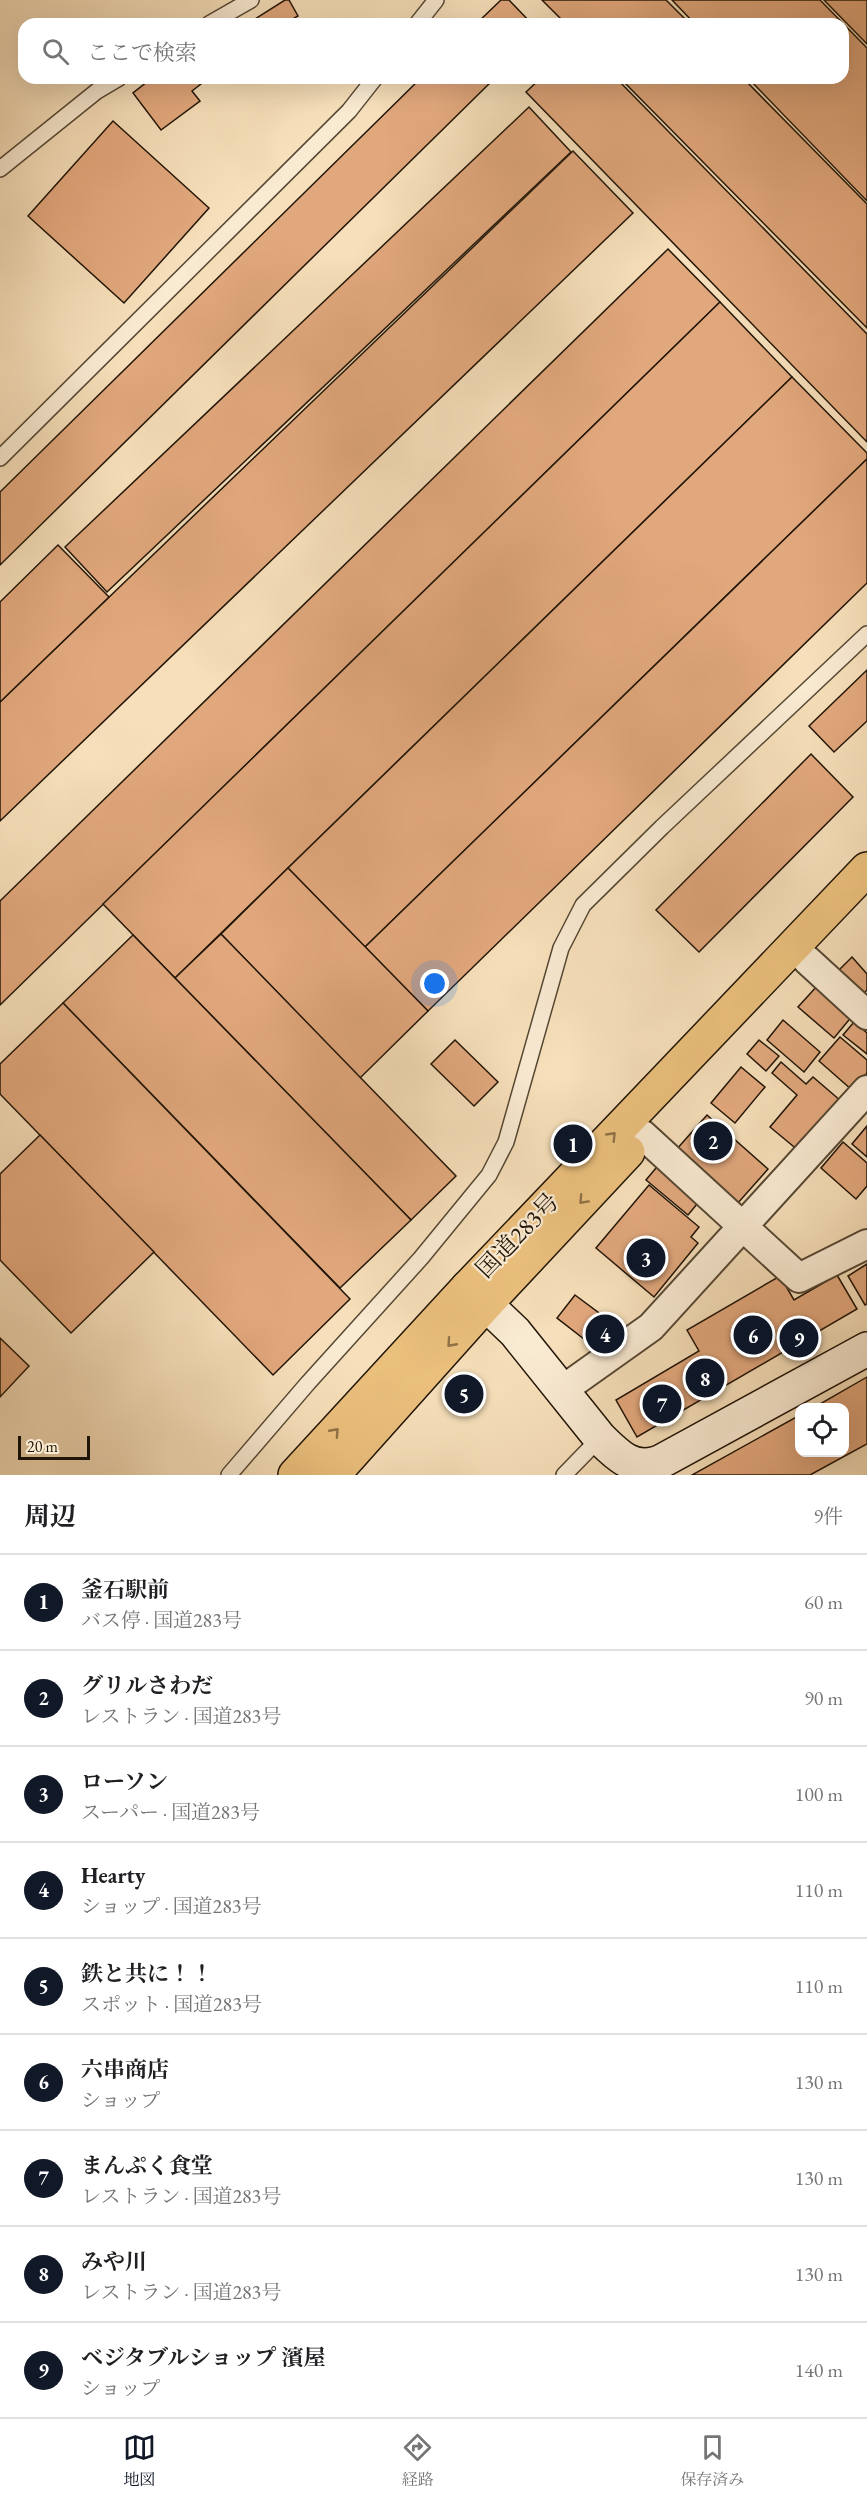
<!DOCTYPE html>
<html lang="ja">
<head>
<meta charset="utf-8">
<style>
	:root { --surface:#fff; --page:#f6f6f6; --text:#202124; --muted:#757577; --line:#e0e0e0; --accent:#111827 }
	body { margin:0; font-family:"EB Garamond","Noto Serif JP",serif; background:var(--page); color:var(--text) }
	.controls { position:absolute; right:18px; bottom:18px; display:grid; overflow:hidden; border-radius:12px; box-shadow:0 6px 24px #0002 }
	.controls button { width:54px; height:54px; display:grid; place-items:center; padding:0; border:0; border-bottom:2px solid var(--line); background:var(--surface); color:var(--text); font:30px sans-serif }
	.scale { position:absolute; left:18px; bottom:15px; width:72px; box-sizing:border-box; padding-left:6px; border:3px solid #211507; border-top:0; font-size:16px; line-height:21px; white-space:nowrap; color:#211507; -webkit-text-stroke:4px #f9ead2; paint-order:stroke }
	.you { position:absolute; left:435px; top:984px; width:21px; height:21px; margin:-15px; border:4px solid #fff; border-radius:50%; background:#1a73e8; box-shadow:0 0 0 9px #1a73e833 }
	.badge { display:grid; place-items:center; width:39px; height:39px; border-radius:50%; background:var(--accent); color:#fff; font-size:20px; font-weight:700 }
	.pin { position:absolute; translate:-50% -50%; border:3px solid #fff; box-shadow:0 2px 6px #0006 }
	.list { margin:0; padding:0; list-style:none }
	h2 { display:flex; justify-content:space-between; align-items:center; height:78px; margin:0; padding:0 24px; font-size:26px }
	h2 small { font-size:20px; font-weight:400; color:var(--muted) }
	.list li { display:grid; grid-template-columns:39px 1fr auto; gap:18px; align-items:center; box-sizing:border-box; height:96px; padding:0 24px; border-top:2px solid var(--line) }
	.list b { display:block; font-size:22px; white-space:nowrap }
	.list p { margin:0; font-size:20px; white-space:nowrap; color:var(--muted) }
	.list em { font-size:20px; font-style:normal; color:var(--muted) }
	.icon { flex:none; width:33px; height:33px; fill:none; stroke:currentColor; stroke-width:2; stroke-linecap:round; stroke-linejoin:round }
	.map { position:relative; flex:none; width:867px; height:1475px; overflow:hidden }
	.search { position:absolute; background:var(--surface); box-shadow:0 6px 24px #0002; left:18px; right:18px; top:18px; height:66px; display:flex; align-items:center; gap:15px; box-sizing:border-box; padding:0 21px; border-radius:18px; color:var(--muted); font-size:22px }
	.sheet { height:942px; background:var(--surface) }
	nav { display:flex; justify-content:space-around; align-items:center; box-sizing:border-box; height:84px; border-top:2px solid var(--line); background:var(--surface); font-size:16px; color:var(--muted) }
	nav a { display:grid; justify-items:center; gap:3px }
	nav .on { color:var(--accent) }
	.map>svg:first-child { display:block }
	.building { fill:#e2a87d; stroke:#211507; stroke-width:1.5 }
	.lines { fill:none; stroke-linecap:round; stroke-linejoin:round }
	.lane-casing { stroke:#564834; stroke-width:18 }
	.street-casing { stroke:#564834; stroke-width:32 }
	.secondary-casing { stroke:#211507; stroke-width:36 }
	.highway-casing { stroke:#211507; stroke-width:36 }
	.lane { stroke:#f9ead2; stroke-width:15 }
	.street { stroke:#f9ead2; stroke-width:28 }
	.secondary { stroke:#f9ead2; stroke-width:33 }
	.highway { stroke:#ebc07d; stroke-width:33 }
	.oneway { stroke:#907348 }
	.labels { text-anchor:middle; dominant-baseline:central; stroke-width:4.5; stroke-linejoin:round; paint-order:stroke }
	.street-label { font-size:24px; fill:#211507; stroke:#f9ead2 }
</style>
</head>
<body>
<div class="map">
<svg width="867" height="1475" viewBox="0 0 867 1475">
	<rect width="100%" height="100%" fill="#f6dfba"/>
	<filter id="stains"><feTurbulence type="fractalNoise" baseFrequency=".00333" numOctaves="4"/><feColorMatrix values="0 0 0 0 .2 0 0 0 0 .09 0 0 0 0 .02 0 0 0 .5 -.17"/></filter>
	<radialGradient id="worn" r=".72"><stop offset=".6" stop-color="#630" stop-opacity="0"/><stop offset="1" stop-color="#630" stop-opacity=".3"/></radialGradient>
	<g class="building">
		<path d="M 285,0 L 289,0 L 298,16 L 284,24 L 247,24 Z"/>
		<path d="M 501,0 L 509,0 L 532,24 L 476,24 Z"/>
		<path d="M 542,0 L 666,0 L 690,24 L 566,24 Z"/>
		<path d="M 672,0 L 820,0 L 867,48 L 867,201 L 748,78 L 843,78 L 843,24 L 695,24 Z"/>
		<path d="M 824,0 L 867,0 L 867,44 Z"/>
		<path d="M 152,78 L 205,78 L 206,80 L 192,91 L 200,101 L 161,130 L 133,93 Z"/>
		<path d="M 421,78 L 495,78 L 0,565 L 0,492 Z"/>
		<path d="M 541,78 L 616,78 L 867,334 L 867,442 L 526,92 Z"/>
		<path d="M 620,78 L 743,78 L 867,204 L 867,328 Z"/>
		<path d="M 529,107 L 571,152 L 107,592 L 65,547 Z"/>
		<path d="M 113,121 L 209,208 L 124,303 L 28,216 Z"/>
		<path d="M 573,151 L 633,213 L 0,821 L 0,702 Z"/>
		<path d="M 668,249 L 720,302 L 0,1005 L 0,901 Z"/>
		<path d="M 720,302 L 792,377 L 175,978 L 103,904 Z"/>
		<path d="M 792,377 L 867,453 L 867,459 L 365,947 L 288,868 Z"/>
		<path d="M 867,459 L 867,583 L 428,1011 L 365,947 Z"/>
		<path d="M 58,545 L 109,597 L 0,702 L 0,602 Z"/>
		<path d="M 867,670 L 867,721 L 834,752 L 809,726 Z"/>
		<path d="M 811,754 L 853,797 L 699,952 L 656,910 Z"/>
		<path d="M 288,868 L 428,1011 L 360,1078 L 221,934 Z"/>
		<path d="M 221,934 L 456,1176 L 411,1220 L 175,978 Z"/>
		<path d="M 133,935 L 411,1220 L 340,1288 L 63,1003 Z"/>
		<path d="M 852,957 L 867,974 L 867,990 L 860,997 L 837,972 Z"/>
		<path d="M 818,985 L 853,1015 L 834,1038 L 798,1007 Z"/>
		<path d="M 63,1003 L 350,1299 L 273,1375 L 0,1094 L 0,1064 Z"/>
		<path d="M 783,1020 L 820,1052 L 804,1072 L 767,1040 Z"/>
		<path d="M 854,1022 L 867,1033 L 867,1054 L 843,1035 Z"/>
		<path d="M 840,1037 L 867,1060 L 867,1073 L 852,1090 L 819,1061 Z"/>
		<path d="M 455,1040 L 498,1082 L 474,1106 L 431,1064 Z"/>
		<path d="M 759,1040 L 779,1056 L 766,1071 L 747,1054 Z"/>
		<path d="M 781,1062 L 806,1084 L 813,1077 L 841,1101 L 799,1151 L 770,1127 L 797,1095 L 772,1073 Z"/>
		<path d="M 741,1067 L 765,1087 L 735,1123 L 711,1103 Z"/>
		<path d="M 707,1115 L 768,1169 L 737,1204 L 676,1150 Z"/>
		<path d="M 867,1126 L 867,1157 L 852,1144 Z"/>
		<path d="M 40,1135 L 154,1252 L 71,1333 L 0,1260 L 0,1174 Z"/>
		<path d="M 843,1142 L 867,1163 L 867,1186 L 856,1199 L 821,1168 Z"/>
		<path d="M 661,1162 L 702,1198 L 688,1215 L 646,1180 Z"/>
		<path d="M 649,1185 L 699,1227 L 691,1237 L 698,1243 L 654,1297 L 596,1248 Z"/>
		<path d="M 867,1264 L 867,1304 L 865,1305 L 848,1276 Z"/>
		<path d="M 837,1275 L 857,1309 L 637,1437 L 616,1400 L 699,1351 L 687,1330 L 780,1276 L 794,1300 Z"/>
		<path d="M 575,1295 L 603,1316 L 584,1339 L 557,1318 Z"/>
		<path d="M 603,1316 L 627,1335 L 602,1352 L 585,1339 Z"/>
		<path d="M 0,1338 L 29,1366 L 0,1397 Z"/>
		<path d="M 867,1377 L 867,1444 L 810,1475 L 692,1475 L 800,1415 L 800,1452 L 844,1452 L 844,1408 L 813,1408 Z"/>
	</g>
	<g class="lines">
		<defs>
			<g id="lane">
				<path d="M 209,24 L 251,0"/>
				<path d="M 417,24 L 436,0"/>
				<path d="M 0,169 L 97,91 L 119,78"/>
				<path d="M 0,458 L 349,111 L 375,78"/>
				<path d="M 229,1475 L 308,1383 L 421,1258 L 489,1175 L 506,1142 L 561,948 L 583,905 L 662,827 L 867,634"/>
				<path d="M 564,1475 L 600,1438"/>
			</g>
			<g id="street">
				<path d="M 807,960 L 867,1015"/>
				<path d="M 643,1135 L 799,1278 L 867,1244"/>
				<path d="M 561,1391 L 651,1327 L 867,1090"/>
			</g>
			<path id="secondary" d="M 468,1287 L 515,1332 L 600,1438 C 618,1456 634,1472 660,1462 L 867,1349"/>
			<g id="highway">
				<path d="M 295,1475 L 468,1287 L 867,869"/>
				<path d="M 333,1475 L 486,1304 L 628,1152"/>
			</g>
		</defs>
		<use href="#lane" class="lane-casing"/>
		<use href="#street" class="street-casing"/>
		<use href="#secondary" class="secondary-casing"/>
		<use href="#highway" class="highway-casing"/>
		<use href="#lane" class="lane"/>
		<use href="#street" class="street"/>
		<use href="#secondary" class="secondary"/>
		<use href="#highway" class="highway"/>
	</g>
	<defs><path id="oneway-chevron" d="M-2-3.5L2.5 0L-2 3.5" fill="none" stroke-width="1.6" stroke-linecap="round" stroke-linejoin="round" transform="scale(1.5)"/></defs>
	<g class="oneway">
		<use href="#oneway-chevron" transform="translate(612 1136) rotate(-46)"/>
		<use href="#oneway-chevron" transform="translate(583 1200) rotate(133)"/>
		<use href="#oneway-chevron" transform="translate(451 1343) rotate(132)"/>
		<use href="#oneway-chevron" transform="translate(335 1432) rotate(-48)"/>
	</g>
	<g class="labels">
		<g class="street-label">
			<text transform="translate(517 1235) rotate(-46)">国道283号</text>
		</g>
	</g>
	<rect width="100%" height="100%" filter="url(#stains)"/>
	<rect width="100%" height="100%" fill="url(#worn)"/>
</svg>
<div class="controls">
<button><svg class="icon" aria-label="locate" viewBox="0 0 24 24"><circle cx="12" cy="12" r="6"/><path d="M12 2v4M12 18v4M2 12h4M18 12h4"/></svg></button>
</div>
<div class="scale">20 m</div>
<div class="you"></div>
<div class="pin badge" style="left:573px;top:1144px">1</div>
<div class="pin badge" style="left:713px;top:1141px">2</div>
<div class="pin badge" style="left:646px;top:1258px">3</div>
<div class="pin badge" style="left:605px;top:1334px">4</div>
<div class="pin badge" style="left:464px;top:1394px">5</div>
<div class="pin badge" style="left:753px;top:1335px">6</div>
<div class="pin badge" style="left:662px;top:1404px">7</div>
<div class="pin badge" style="left:705px;top:1378px">8</div>
<div class="pin badge" style="left:799px;top:1338px">9</div>
<div class="search"><svg class="icon" aria-label="search" viewBox="0 0 24 24"><circle cx="10" cy="10" r="6"/><path d="M15 15l6 6"/></svg>ここで検索</div>
</div>
<section class="sheet">
<h2>周辺<small>9件</small></h2>
<ul class="list">
<li><span class="badge">1</span><div><b>釜石駅前</b><p>バス停 · 国道283号</p></div><em>60 m</em></li>
<li><span class="badge">2</span><div><b>グリルさわだ</b><p>レストラン · 国道283号</p></div><em>90 m</em></li>
<li><span class="badge">3</span><div><b>ローソン</b><p>スーパー · 国道283号</p></div><em>100 m</em></li>
<li><span class="badge">4</span><div><b>Hearty</b><p>ショップ · 国道283号</p></div><em>110 m</em></li>
<li><span class="badge">5</span><div><b>鉄と共に！！</b><p>スポット · 国道283号</p></div><em>110 m</em></li>
<li><span class="badge">6</span><div><b>六串商店</b><p>ショップ</p></div><em>130 m</em></li>
<li><span class="badge">7</span><div><b>まんぷく食堂</b><p>レストラン · 国道283号</p></div><em>130 m</em></li>
<li><span class="badge">8</span><div><b>みや川</b><p>レストラン · 国道283号</p></div><em>130 m</em></li>
<li><span class="badge">9</span><div><b>ベジタブルショップ 濱屋</b><p>ショップ</p></div><em>140 m</em></li>
</ul>
</section>
<nav>
<a class="on"><svg class="icon" aria-label="map" viewBox="0 0 24 24"><path d="M3 6l6-2 6 2 6-2v14l-6 2-6-2-6 2zM9 4v14M15 6v14"/></svg>地図</a>
<a><svg class="icon" aria-label="directions" viewBox="0 0 24 24"><path d="M12 3l9 9-9 9-9-9zM9 14v-3h6M13 9l2 2-2 2"/></svg>経路</a>
<a><svg class="icon" aria-label="saved" viewBox="0 0 24 24"><path d="M7 4h10v16l-5-4-5 4z"/></svg>保存済み</a>
</nav>
</body>
</html>
